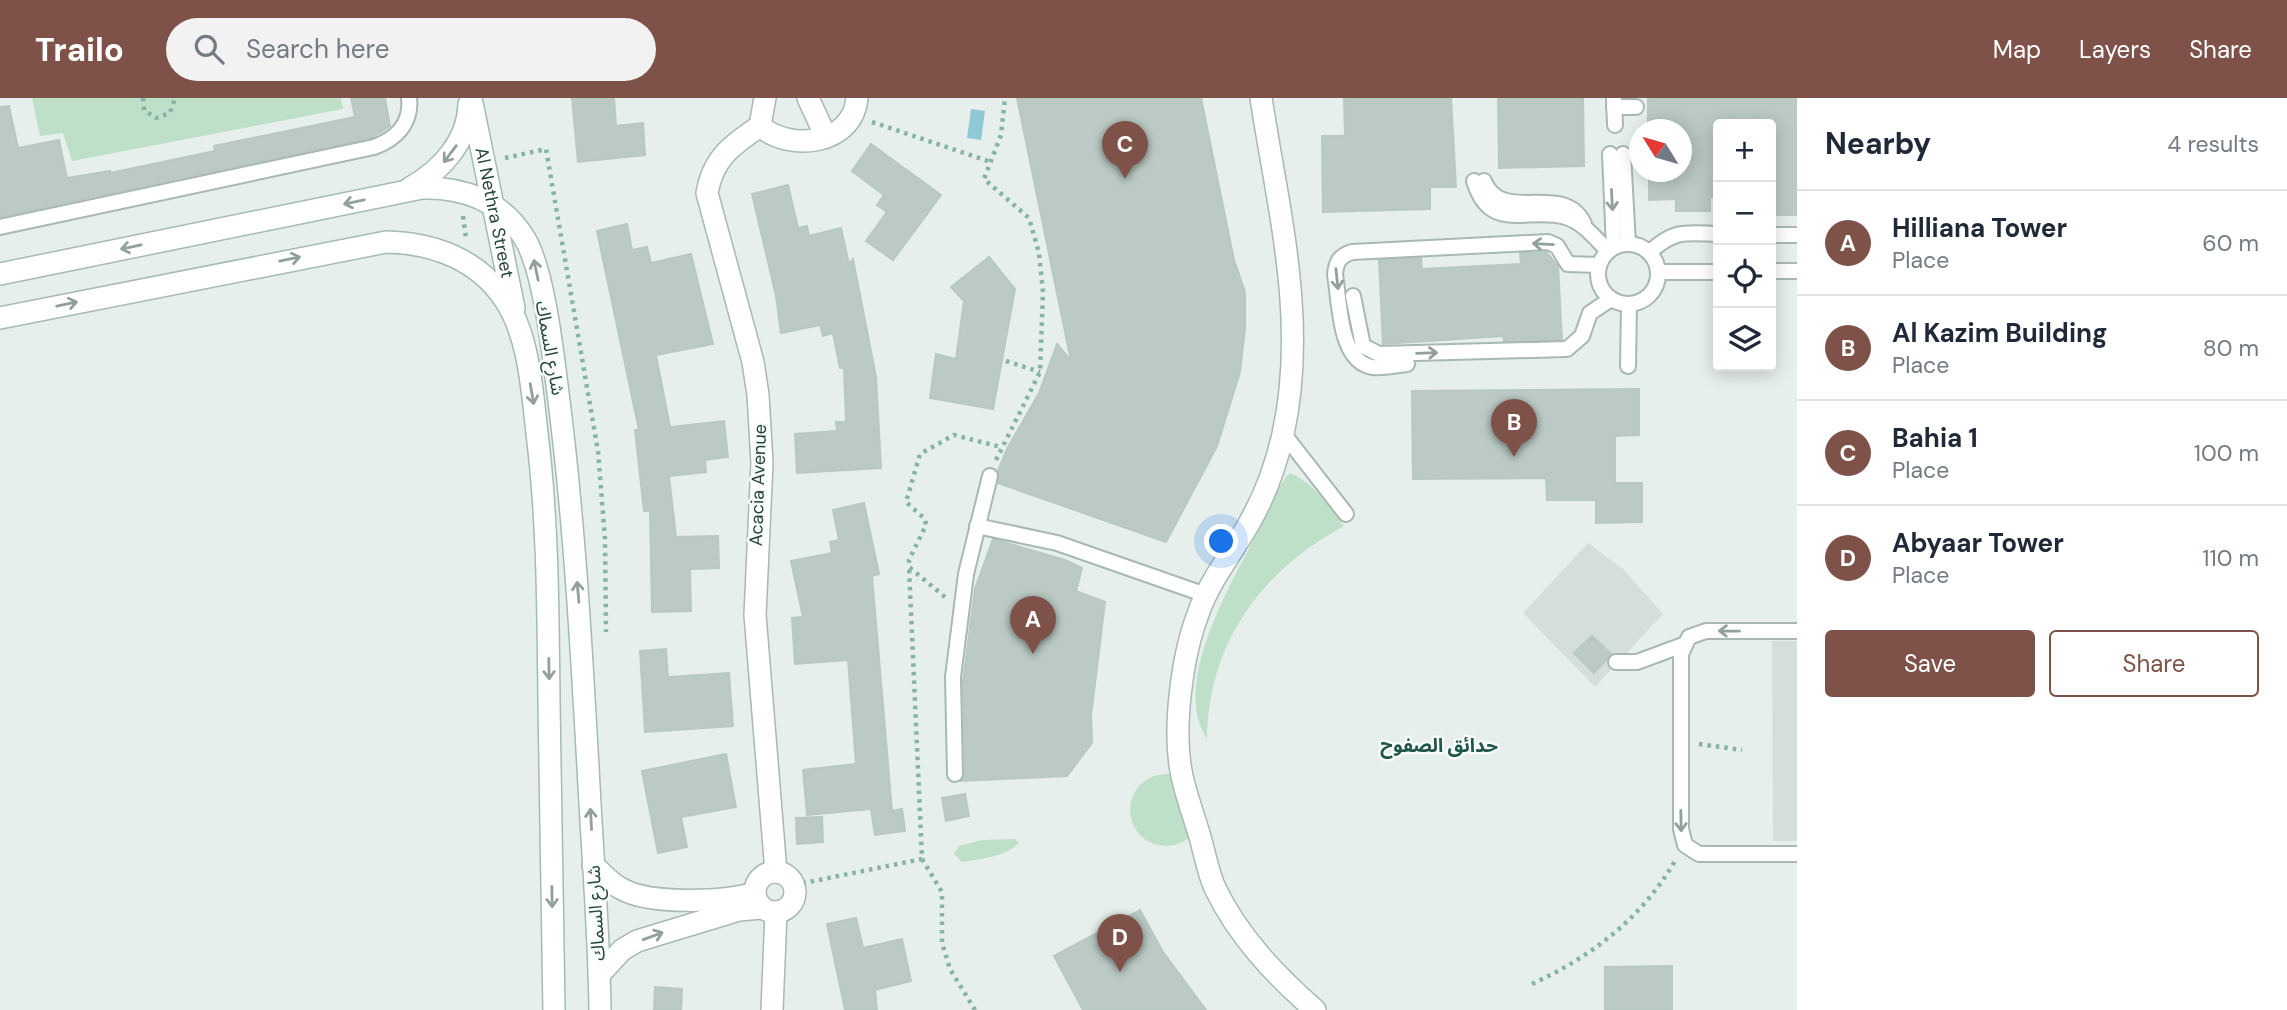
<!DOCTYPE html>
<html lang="en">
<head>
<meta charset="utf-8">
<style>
	:root { --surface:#fff; --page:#f2f2f3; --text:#1f2937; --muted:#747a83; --line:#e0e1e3; --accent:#7f5249 }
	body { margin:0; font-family:"DM Sans","Noto Sans Arabic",sans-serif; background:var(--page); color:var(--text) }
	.controls { position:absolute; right:21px; top:21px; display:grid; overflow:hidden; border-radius:7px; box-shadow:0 4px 18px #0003 }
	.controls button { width:63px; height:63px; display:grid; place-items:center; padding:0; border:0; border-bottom:2px solid var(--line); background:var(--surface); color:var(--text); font:35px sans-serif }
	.compass { position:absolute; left:1629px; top:21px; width:63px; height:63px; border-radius:50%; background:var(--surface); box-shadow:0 4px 18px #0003; rotate:307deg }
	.you { position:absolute; left:1222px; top:444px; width:24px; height:24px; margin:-18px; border:5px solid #fff; border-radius:50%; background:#1a73e8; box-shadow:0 0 0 10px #1a73e833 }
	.badge { display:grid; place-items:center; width:46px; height:46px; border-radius:50%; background:var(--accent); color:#fff; font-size:23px; font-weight:700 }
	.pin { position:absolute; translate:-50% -58px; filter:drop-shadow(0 2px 4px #0008) }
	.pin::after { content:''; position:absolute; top:37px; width:24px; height:21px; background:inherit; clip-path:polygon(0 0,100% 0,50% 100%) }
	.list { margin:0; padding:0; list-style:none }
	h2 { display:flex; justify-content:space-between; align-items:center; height:91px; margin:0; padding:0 28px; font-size:30px }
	h2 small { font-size:23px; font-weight:400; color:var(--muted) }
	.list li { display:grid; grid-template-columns:46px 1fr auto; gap:21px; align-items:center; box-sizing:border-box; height:105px; padding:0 28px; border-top:2px solid var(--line) }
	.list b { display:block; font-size:26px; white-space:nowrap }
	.list p { margin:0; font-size:23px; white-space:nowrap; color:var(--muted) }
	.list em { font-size:23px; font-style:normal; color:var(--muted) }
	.actions { display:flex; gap:14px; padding:21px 28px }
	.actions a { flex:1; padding:16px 0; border:2px solid var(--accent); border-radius:7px; text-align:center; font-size:24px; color:var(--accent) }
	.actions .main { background:var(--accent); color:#fff }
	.icon { flex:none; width:38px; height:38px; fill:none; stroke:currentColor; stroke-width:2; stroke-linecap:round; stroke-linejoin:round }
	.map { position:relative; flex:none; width:1797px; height:912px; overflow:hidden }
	header { display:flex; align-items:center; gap:42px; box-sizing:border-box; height:98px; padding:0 35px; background:var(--accent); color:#fff }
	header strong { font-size:33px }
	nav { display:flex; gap:38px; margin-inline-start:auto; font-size:24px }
	.search { width:490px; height:63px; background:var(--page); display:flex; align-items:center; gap:18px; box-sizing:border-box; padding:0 24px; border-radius:38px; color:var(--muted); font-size:26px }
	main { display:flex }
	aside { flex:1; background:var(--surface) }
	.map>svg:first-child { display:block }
	.built { fill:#d4dfda }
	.green { fill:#bfe0c8 }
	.water { fill:#8ec9d4 }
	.building { fill:#bbcac4; stroke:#b8c9c2; stroke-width:2 }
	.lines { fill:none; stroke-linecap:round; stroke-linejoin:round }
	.lane-casing { stroke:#a8b8b2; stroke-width:18 }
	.street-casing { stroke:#a8b8b2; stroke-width:24 }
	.secondary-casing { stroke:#a4bbb3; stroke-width:24 }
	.path { stroke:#86b3a5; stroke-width:4.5; stroke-dasharray:3.5 5; stroke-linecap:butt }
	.lane { stroke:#fff; stroke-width:14 }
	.street { stroke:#fff; stroke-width:21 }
	.secondary { stroke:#fff; stroke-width:21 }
	.oneway { stroke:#92a09c }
	.labels { text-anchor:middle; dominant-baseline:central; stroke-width:5; stroke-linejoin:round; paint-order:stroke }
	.street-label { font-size:18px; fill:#24423a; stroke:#f7fbf9 }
	.neighbourhood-label { font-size:19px; font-weight:bold; fill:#1f5548; stroke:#f7fbf9 }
</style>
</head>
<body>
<header>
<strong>Trailo</strong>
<div class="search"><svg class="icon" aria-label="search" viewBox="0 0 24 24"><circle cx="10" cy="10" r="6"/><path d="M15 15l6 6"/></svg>Search here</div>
<nav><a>Map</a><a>Layers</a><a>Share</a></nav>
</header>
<main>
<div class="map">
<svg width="1797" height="912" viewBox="0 0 1797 912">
	<rect width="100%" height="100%" fill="#e6efeb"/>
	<g class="built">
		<path d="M 1588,445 L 1623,471 L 1663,516 L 1595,589 L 1523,515 Z"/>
		<path d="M 1772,543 L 1797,543 L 1797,743 L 1773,743 Z"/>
	</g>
	<g class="green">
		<path d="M 32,0 L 341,0 L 343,11 L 72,63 L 63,35 L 40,38 Z"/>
		<path d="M 1290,375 C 1313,384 1329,409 1344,428 C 1261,473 1208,545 1207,641 C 1169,585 1236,477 1262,426 C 1271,411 1277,387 1290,375 Z"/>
		<circle cx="1166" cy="712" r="36"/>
		<path d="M 1015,741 L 1019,745 C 1005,759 980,761 962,764 L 954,756 L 959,748 L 982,742 Z"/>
	</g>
	<path class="water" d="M 971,11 L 985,13 L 981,42 L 967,40 Z"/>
	<g class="building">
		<path d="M 351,0 L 385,0 L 390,28 L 371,40 L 0,119 L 0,9 L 9,8 L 18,50 L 59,42 L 67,80 L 110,73 L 110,75 L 215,53 L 214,48 L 355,19 Z"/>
		<path d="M 572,0 L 614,0 L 616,28 L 643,25 L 645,57 L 578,64 Z"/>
		<path d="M 1017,0 L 1201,0 L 1234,162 L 1245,194 L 1245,230 L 1240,274 L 1217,348 L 1166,444 L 998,385 L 998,373 L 1007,351 L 1039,295 L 1057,246 L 1071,263 Z"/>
		<path d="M 1344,0 L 1451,0 L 1456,89 L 1430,89 L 1430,111 L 1323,114 L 1322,38 L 1345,38 Z"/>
		<path d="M 1498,0 L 1583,0 L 1584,68 L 1499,70 Z"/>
		<path d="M 1648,0 L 1797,0 L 1797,117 L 1771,117 L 1771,26 L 1718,26 L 1718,99 L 1710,99 L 1710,113 L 1676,113 L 1676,101 L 1649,102 L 1649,74 L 1682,74 L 1682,32 L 1648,32 Z"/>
		<path d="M 871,46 L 941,97 L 893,162 L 866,143 L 887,114 L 877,107 L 884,97 L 852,73 Z"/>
		<path d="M 788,87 L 798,130 L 807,128 L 809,138 L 841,130 L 849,166 L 853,161 L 876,279 L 881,370 L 797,375 L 795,336 L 837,333 L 836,324 L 846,324 L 844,270 L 840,270 L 833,235 L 823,238 L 820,227 L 781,235 L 776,198 L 752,96 Z"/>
		<path d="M 627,126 L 632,152 L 647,149 L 651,165 L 691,156 L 713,246 L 656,257 L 670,329 L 724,323 L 728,359 L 705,362 L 706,374 L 669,378 L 676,439 L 718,438 L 719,470 L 690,471 L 691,513 L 652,514 L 650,413 L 644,413 L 635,332 L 639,332 L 597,133 Z"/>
		<path d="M 1546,154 L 1558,168 L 1562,242 L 1504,243 L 1503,238 L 1383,246 L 1379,162 L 1421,160 L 1422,171 L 1521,166 L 1520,155 Z"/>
		<path d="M 989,159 L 1015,191 L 993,311 L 930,300 L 936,256 L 956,261 L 964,203 L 951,189 Z"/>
		<path d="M 1639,291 L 1639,337 L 1615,338 L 1615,385 L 1642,385 L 1642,424 L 1596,425 L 1596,402 L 1547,402 L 1546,380 L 1413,381 L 1412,293 Z"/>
		<path d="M 864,405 L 879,476 L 872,478 L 892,713 L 902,711 L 905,733 L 875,737 L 871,711 L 807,717 L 803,672 L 856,666 L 848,562 L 795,566 L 792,520 L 803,519 L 791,463 L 832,455 L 830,444 L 839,442 L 833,412 Z"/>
		<path d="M 993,441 L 1065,462 L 1082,470 L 1076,493 L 1105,504 L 1091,618 L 1092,645 L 1067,678 L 961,683 L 965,676 L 963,584 L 975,491 Z"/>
		<path d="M 1592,538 L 1611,556 L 1594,575 L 1574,555 Z"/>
		<path d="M 666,551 L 668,579 L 729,575 L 733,628 L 645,634 L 640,553 Z"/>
		<path d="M 726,656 L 736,709 L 681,719 L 687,749 L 658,755 L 642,673 Z"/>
		<path d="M 965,696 L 969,718 L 946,723 L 942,700 Z"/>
		<path d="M 822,719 L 823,744 L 797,746 L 796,720 Z"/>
		<path d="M 1140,812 L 1163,854 L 1206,912 L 1083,912 L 1054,858 Z"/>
		<path d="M 856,820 L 863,850 L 902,841 L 911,883 L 875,892 L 877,912 L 845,912 L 827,826 Z"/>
		<path d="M 1672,868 L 1672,912 L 1605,912 L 1605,869 Z"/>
		<path d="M 655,889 L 682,891 L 681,912 L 654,912 Z"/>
	</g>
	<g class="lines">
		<defs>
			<g id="lane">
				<path d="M 1614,0 L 1615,27"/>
				<path d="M 1614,9 L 1636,9"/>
				<path d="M 1610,56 L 1614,149"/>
				<path d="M 1623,56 L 1628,146"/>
				<path d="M 1474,83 C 1490,136 1527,108 1566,119 C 1584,125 1595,140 1608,153"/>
				<path d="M 1484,83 C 1502,128 1564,82 1584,126"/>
				<path d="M 0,129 L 374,49 C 396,41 412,25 409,0"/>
				<path d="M 1771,137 L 1797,137"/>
				<circle cx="1628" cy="176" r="30"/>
				<path d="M 1650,154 C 1675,131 1686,135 1718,136"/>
				<path d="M 1771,173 L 1797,173"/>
				<path d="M 1659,174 L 1718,174"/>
				<path d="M 1353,198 L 1363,248 L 1379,256 L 1567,251 L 1582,238 L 1590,215 L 1611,201"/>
				<path d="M 1407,266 C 1397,267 1384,270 1373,269 C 1338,264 1340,203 1335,177 C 1336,163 1340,158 1352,154 L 1548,144 L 1557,148 L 1568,166 L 1599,167"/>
				<path d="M 1628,268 L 1629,206"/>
				<path d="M 1283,335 L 1346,416"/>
				<path d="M 977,428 L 1057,445 L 1206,497"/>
				<path d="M 1797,533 L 1706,533 L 1689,539 L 1681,556 L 1681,731 L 1685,747 L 1699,756 L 1797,756"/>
				<path d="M 1616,564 L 1637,564 L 1683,547"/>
				<path d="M 955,676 L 953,579 L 966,476 L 990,378"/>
			</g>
			<g id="street">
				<path d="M 808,0 L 826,39"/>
				<path d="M 1261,0 C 1278,111 1308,223 1283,336 C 1276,368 1264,400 1247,429 C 1230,458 1209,484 1198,516 C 1182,558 1173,629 1181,673 C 1185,695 1194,718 1200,739 C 1205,756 1208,775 1215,790 C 1238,838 1275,877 1315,912"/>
				<path d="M 760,28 C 732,47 713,60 707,95 L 753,264 L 758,297 L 762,365 L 755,517 L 776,774"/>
				<path d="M 760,28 C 790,54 853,47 857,0"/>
				<path d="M 760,28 L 765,0"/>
				<path d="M 593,767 C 602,775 611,786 622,791 C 650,807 724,804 755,795"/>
				<circle cx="775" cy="794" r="20"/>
				<path d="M 599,877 L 622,852 L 637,843 L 739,812 L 762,810"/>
				<path d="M 772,912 L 776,814"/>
			</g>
			<g id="secondary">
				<path id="s1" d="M 471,0 L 514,210"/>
				<path d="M 410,90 C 442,72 468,43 469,6"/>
				<path d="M 0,176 L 422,90 C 464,89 502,103 525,141 C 544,173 553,256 558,295 C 574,419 581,544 588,669 C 592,750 599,831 600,912"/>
				<path d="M 0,220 L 386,144 C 433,145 478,161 505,202 C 529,238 532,292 537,335 C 548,424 548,514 549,605 C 551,707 552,810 554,912"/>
			</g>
		</defs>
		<use href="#lane" class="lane-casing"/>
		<use href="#street" class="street-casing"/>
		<use href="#secondary" class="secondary-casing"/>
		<g class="path">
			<path d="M 143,0 L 144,12 L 156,20 L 170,15 L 175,0"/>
			<path d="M 872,24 L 991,64"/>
			<path d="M 505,60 L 546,51 L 598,353 L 605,441 L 606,534"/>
			<path d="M 463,118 L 466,140"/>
			<path d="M 1006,263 L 1040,274"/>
			<path d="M 996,362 L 1040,274 L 1043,194 L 1039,155 L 1029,120 L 984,81 L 1001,37 L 1005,0"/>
			<path d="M 945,499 L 909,469 L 909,462 L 926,427 L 925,421 L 906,404 L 920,356 L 954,337 L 1001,349"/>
			<path d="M 1699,646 L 1742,652"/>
			<path d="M 922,761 L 942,794 L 942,845 L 950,871 L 975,912"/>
			<path d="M 794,787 L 922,761 L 909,469"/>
			<path d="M 1532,886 C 1591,859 1642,820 1675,763"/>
		</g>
		<use href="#lane" class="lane"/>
		<use href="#street" class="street"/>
		<use href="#secondary" class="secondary"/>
	</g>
	<defs><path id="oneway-shaft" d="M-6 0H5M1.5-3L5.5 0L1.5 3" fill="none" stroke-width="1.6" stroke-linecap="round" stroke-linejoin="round" transform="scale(1.75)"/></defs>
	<g class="oneway">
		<use href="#oneway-shaft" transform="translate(450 56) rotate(127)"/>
		<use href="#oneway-shaft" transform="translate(1612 102) rotate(87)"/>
		<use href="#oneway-shaft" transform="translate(354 104) rotate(168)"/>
		<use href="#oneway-shaft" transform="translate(1543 146) rotate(-177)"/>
		<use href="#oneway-shaft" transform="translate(131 149) rotate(168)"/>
		<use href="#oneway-shaft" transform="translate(290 161) rotate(-12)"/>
		<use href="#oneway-shaft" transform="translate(536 172) rotate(-102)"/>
		<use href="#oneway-shaft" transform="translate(1337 181) rotate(84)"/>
		<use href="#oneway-shaft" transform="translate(67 206) rotate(-12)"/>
		<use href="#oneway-shaft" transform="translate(1427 255) rotate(-2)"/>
		<use href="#oneway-shaft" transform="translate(532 296) rotate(80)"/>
		<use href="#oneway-shaft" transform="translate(578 494) rotate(-95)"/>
		<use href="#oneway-shaft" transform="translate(1729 533) rotate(-179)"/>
		<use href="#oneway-shaft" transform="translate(549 571) rotate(89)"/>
		<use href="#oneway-shaft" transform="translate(591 721) rotate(-93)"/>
		<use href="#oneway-shaft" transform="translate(1681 723) rotate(89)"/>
		<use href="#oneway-shaft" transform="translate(552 799) rotate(89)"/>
		<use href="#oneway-shaft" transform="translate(653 838) rotate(-20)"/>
	</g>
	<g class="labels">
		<g class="street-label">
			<text stroke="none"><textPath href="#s1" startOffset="117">Al Nethra Street</textPath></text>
			<text transform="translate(550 250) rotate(80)">شارع السماك</text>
			<text transform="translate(758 387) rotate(-88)">Acacia Avenue</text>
			<text transform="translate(596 815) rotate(-93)">شارع السماك</text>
		</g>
		<g class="neighbourhood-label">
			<text x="1439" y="647">حدائق الصفوح</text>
		</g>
	</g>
</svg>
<div class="controls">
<button>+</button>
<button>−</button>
<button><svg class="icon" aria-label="locate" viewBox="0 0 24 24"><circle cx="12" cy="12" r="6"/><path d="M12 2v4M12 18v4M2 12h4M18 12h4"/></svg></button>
<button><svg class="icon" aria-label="layers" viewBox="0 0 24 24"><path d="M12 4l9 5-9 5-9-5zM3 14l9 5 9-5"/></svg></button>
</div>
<svg class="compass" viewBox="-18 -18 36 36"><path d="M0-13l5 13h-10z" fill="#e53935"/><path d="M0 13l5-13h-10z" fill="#747a83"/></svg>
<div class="you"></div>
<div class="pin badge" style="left:1033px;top:556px">A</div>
<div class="pin badge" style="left:1514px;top:359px">B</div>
<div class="pin badge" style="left:1125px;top:81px">C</div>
<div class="pin badge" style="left:1120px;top:874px">D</div>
</div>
<aside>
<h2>Nearby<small>4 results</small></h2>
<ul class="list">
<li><span class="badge">A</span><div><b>Hilliana Tower</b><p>Place</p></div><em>60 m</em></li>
<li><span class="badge">B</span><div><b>Al Kazim Building</b><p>Place</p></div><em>80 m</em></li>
<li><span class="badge">C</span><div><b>Bahia 1</b><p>Place</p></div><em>100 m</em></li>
<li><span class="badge">D</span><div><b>Abyaar Tower</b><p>Place</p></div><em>110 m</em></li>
</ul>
<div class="actions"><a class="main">Save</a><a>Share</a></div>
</aside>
</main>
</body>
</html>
